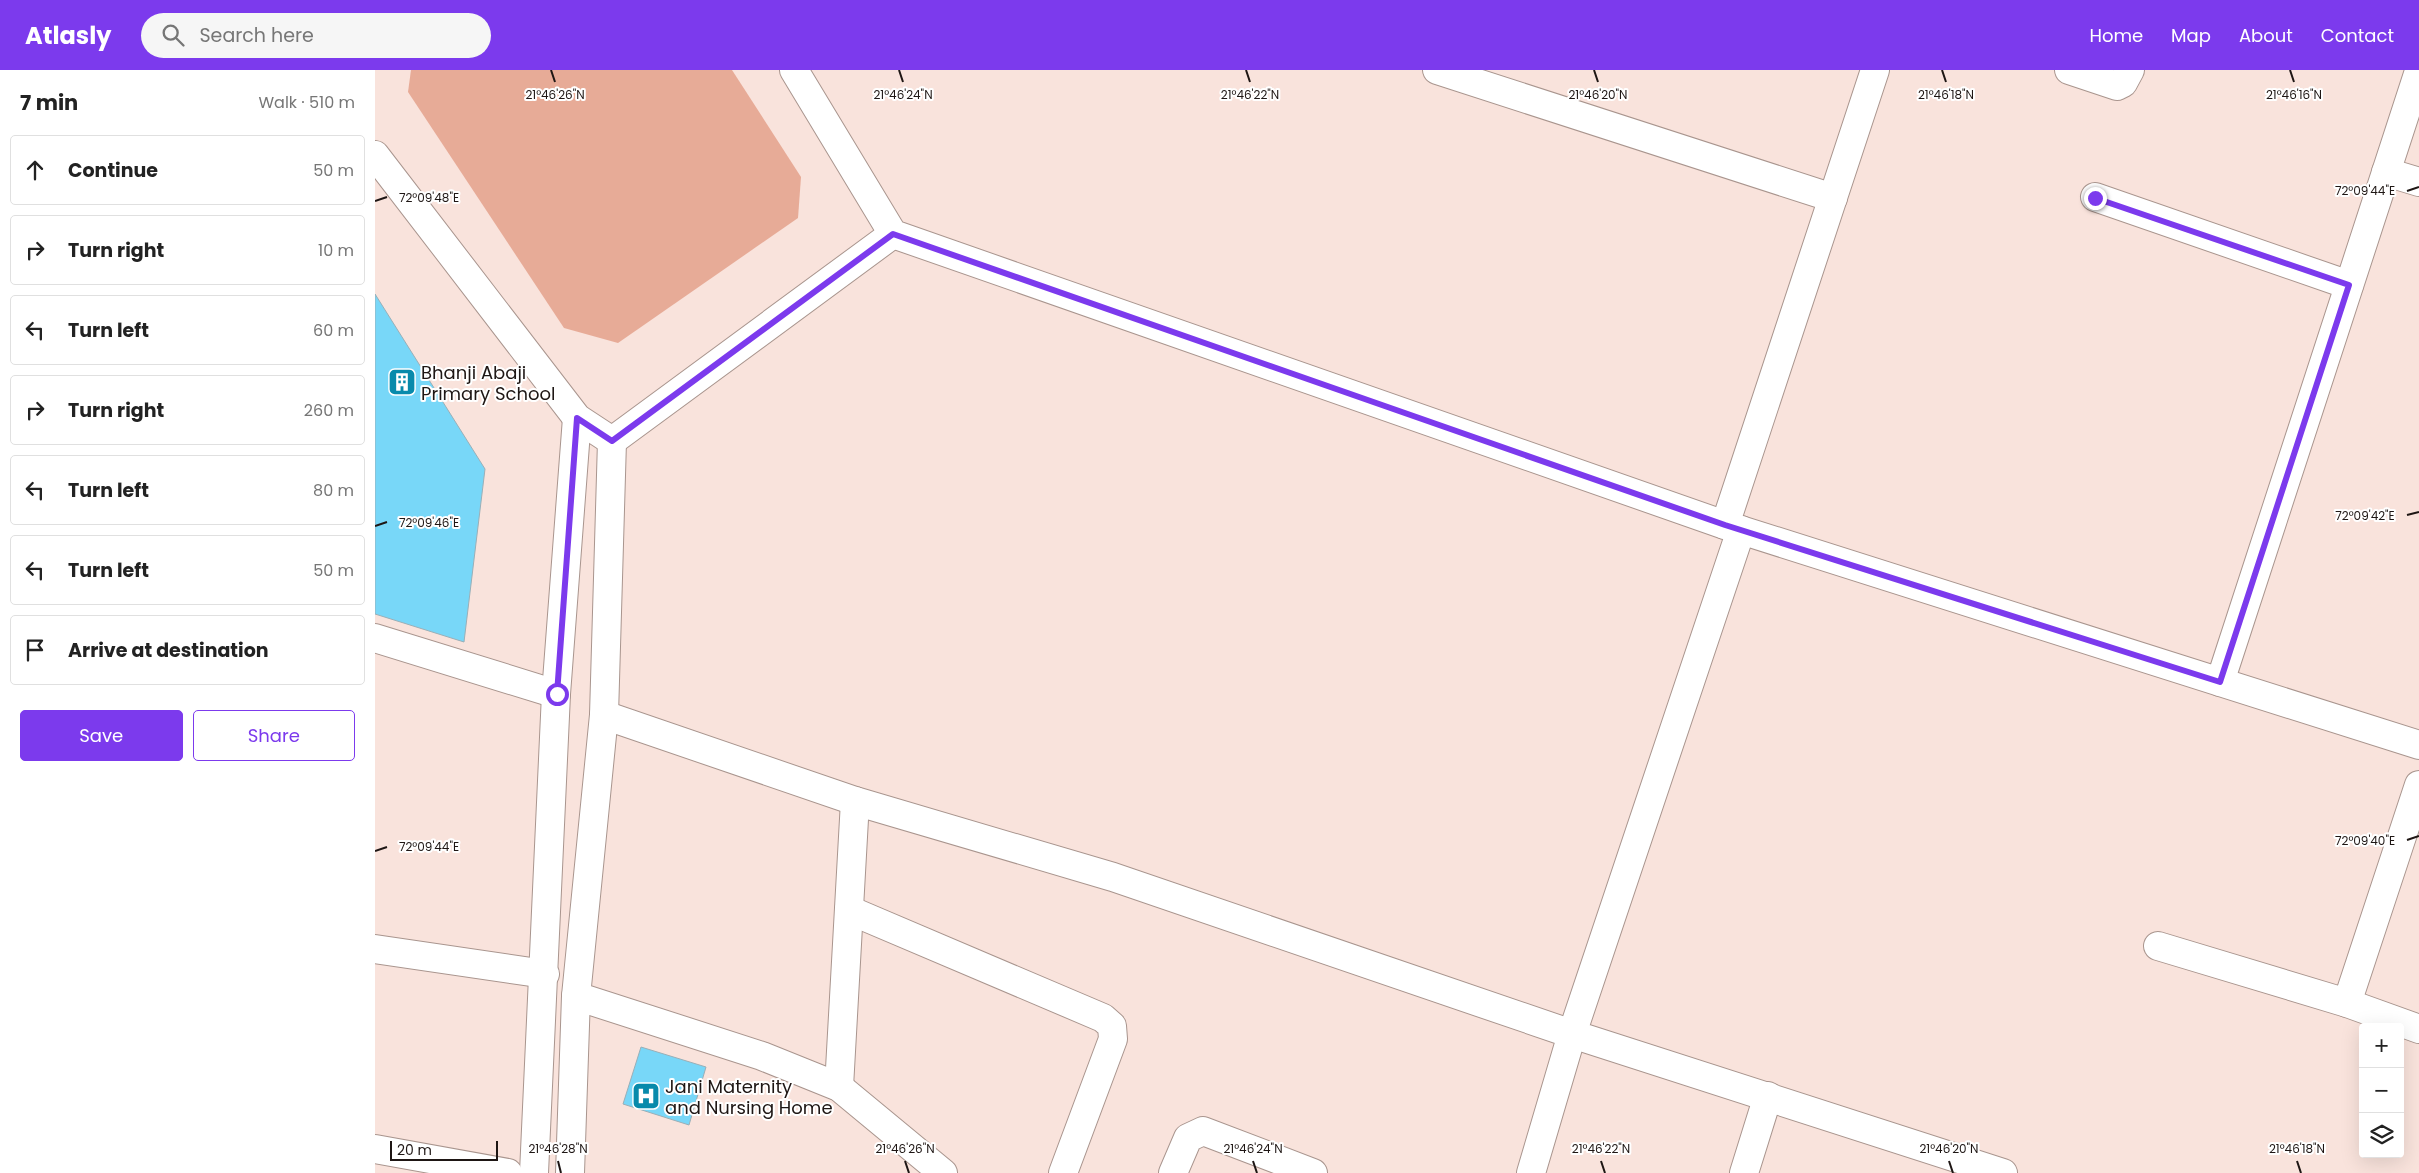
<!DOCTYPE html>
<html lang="en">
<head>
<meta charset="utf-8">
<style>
	:root { --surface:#fff; --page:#f6f6f6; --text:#222; --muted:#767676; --line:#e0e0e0; --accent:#7c3aed }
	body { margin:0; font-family:Poppins,sans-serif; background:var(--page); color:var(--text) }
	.controls { position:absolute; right:15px; bottom:15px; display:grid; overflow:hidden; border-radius:5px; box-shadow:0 5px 20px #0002 }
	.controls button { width:45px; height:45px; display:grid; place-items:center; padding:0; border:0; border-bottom:1px solid var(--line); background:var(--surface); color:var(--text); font:25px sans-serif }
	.scale { position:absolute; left:15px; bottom:12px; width:108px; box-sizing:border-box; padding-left:5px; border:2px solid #1e1614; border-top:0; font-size:14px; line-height:18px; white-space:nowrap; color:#1e1614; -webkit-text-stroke:4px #fff; paint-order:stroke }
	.stop { position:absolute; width:15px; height:15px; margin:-11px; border:4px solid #7c3aed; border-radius:50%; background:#fff }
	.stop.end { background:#7c3aed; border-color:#fff; box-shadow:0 1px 5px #0008 }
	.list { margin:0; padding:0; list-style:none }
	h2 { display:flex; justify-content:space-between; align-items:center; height:65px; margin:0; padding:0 20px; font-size:21px }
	h2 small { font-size:16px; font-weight:400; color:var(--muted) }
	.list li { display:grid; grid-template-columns:32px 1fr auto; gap:15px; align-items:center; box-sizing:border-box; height:70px; margin:0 10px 10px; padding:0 10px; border:1px solid var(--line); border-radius:5px }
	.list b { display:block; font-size:19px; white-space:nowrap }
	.list em { font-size:16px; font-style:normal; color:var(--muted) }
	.actions { display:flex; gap:10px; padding:15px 20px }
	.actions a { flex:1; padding:11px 0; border:1px solid var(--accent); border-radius:5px; text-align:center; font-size:18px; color:var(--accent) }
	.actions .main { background:var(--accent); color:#fff }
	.icon { flex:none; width:28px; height:28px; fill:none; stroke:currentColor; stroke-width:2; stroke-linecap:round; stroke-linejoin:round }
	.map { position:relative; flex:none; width:2044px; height:1103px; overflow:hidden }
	header { display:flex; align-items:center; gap:30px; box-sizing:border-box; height:70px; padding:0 25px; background:var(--accent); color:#fff }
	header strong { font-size:24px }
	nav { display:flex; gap:28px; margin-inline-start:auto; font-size:18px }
	.search { width:350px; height:45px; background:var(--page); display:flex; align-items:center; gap:12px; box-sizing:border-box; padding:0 18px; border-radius:28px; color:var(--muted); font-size:19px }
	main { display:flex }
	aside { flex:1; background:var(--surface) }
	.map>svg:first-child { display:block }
	.green { fill:#e7ab97 }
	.building { fill:#78d7f8; stroke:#9aafb7 }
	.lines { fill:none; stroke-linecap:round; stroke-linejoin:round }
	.minor-casing { stroke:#a9958e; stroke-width:30 }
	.tertiary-casing { stroke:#a9958e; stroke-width:30 }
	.secondary-casing { stroke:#a9958e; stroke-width:30 }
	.minor { stroke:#fff; stroke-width:28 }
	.tertiary { stroke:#fff; stroke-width:28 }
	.secondary { stroke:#fff; stroke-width:28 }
	.route { stroke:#7c3aed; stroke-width:6 }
	.ticks { fill:none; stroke:#1e1614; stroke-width:2 }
	.labels { text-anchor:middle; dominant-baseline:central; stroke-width:4; stroke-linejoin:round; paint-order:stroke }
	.poi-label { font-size:18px; fill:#1e1614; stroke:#fff; text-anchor:start }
	.ticks-label { font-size:12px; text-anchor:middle; fill:#1e1614; stroke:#fff; stroke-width:4; stroke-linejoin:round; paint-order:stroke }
</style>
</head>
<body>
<header>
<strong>Atlasly</strong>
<div class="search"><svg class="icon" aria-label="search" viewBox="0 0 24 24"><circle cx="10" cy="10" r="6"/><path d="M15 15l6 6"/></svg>Search here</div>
<nav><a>Home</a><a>Map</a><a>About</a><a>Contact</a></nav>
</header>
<main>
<aside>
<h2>7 min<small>Walk · 510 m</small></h2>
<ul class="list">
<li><svg class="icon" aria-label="ahead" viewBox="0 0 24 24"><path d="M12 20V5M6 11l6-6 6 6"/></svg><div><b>Continue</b></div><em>50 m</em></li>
<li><svg class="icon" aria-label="right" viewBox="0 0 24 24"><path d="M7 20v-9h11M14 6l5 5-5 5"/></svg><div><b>Turn right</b></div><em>10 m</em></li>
<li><svg class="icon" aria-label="left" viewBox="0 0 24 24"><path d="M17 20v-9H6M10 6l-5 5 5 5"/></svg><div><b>Turn left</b></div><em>60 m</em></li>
<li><svg class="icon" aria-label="right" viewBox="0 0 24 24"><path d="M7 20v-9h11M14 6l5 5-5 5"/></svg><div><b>Turn right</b></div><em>260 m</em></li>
<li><svg class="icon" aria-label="left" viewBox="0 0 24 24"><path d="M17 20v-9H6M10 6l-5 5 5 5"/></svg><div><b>Turn left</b></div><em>80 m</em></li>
<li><svg class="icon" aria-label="left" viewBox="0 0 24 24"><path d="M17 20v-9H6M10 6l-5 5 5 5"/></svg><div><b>Turn left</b></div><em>50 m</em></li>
<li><svg class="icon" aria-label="arrive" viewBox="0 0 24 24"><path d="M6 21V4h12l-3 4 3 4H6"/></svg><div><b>Arrive at destination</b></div></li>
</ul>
<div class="actions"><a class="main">Save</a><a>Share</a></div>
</aside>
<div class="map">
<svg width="2044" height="1103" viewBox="0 0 2044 1103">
	<rect width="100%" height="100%" fill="#f9e3dc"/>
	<path class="green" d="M 36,0 L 357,0 L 426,107 L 423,148 L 243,273 L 189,258 L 33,22 Z"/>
	<g class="building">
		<path d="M 0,224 L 110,399 L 89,572 L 0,544 Z"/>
		<path d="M 266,977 L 331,997 L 314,1055 L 248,1034 Z"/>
	</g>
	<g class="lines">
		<defs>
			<g id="minor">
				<path d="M 1062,0 L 1458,128"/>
				<path d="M 1694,0 L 1742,16 L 1748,13 L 1755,0"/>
				<path d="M 2011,102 L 2044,112"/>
				<path d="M 1720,127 L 1974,215"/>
				<path d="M 1350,455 L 1500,0"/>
				<path d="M 1366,460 L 1197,964 L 1628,1103"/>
				<path d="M 0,568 L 181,624"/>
				<path d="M 1845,612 L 2044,1"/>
				<path d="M 229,645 L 480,731 L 738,807 L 1197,964 L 1156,1103"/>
				<path d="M 474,840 L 728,948 L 737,956 L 738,969 L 688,1103"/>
				<path d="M 1783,876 L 1972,933 L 2044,959"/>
				<path d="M 0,879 L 170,904"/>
				<path d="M 201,926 L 387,986 L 464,1017 L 568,1103"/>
				<path d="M 1972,933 L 2044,715"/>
				<path d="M 464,1017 L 480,731"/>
				<path d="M 0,1079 L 133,1103"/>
				<path d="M 798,1103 L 813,1068 L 828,1061 L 938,1103"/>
				<path d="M 1369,1103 L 1393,1026"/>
			</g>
			<g id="tertiary">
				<path d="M 159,1103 L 181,624 L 202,348"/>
				<path d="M 195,1103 L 201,926 L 229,645 L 237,371"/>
			</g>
			<g id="secondary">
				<path d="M 419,0 L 518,164 L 1350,455 L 2044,675"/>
				<path d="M 0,85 L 202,348 L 237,371 L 518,164"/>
			</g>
		</defs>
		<use href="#minor" class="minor-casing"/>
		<use href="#tertiary" class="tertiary-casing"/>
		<use href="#secondary" class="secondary-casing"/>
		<use href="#minor" class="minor"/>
		<use href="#tertiary" class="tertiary"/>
		<use href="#secondary" class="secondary"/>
	</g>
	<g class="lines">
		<path class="route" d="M 182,624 L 202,348 L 237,371 L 518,164 L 1350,455 L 1845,612 L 1974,215 L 1720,128"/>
	</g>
	<path class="ticks" d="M 176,0 L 180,12M 524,0 L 528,12M 871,0 L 875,12M 1219,0 L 1223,12M 1567,0 L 1571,12M 1915,0 L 1919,12M 2032,121 L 2044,117M 0,131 L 12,127M 2032,445 L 2044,442M 0,456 L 12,452M 2032,770 L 2044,766M 0,781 L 12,777M 183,1091 L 186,1103M 530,1091 L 534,1103M 878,1091 L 882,1103M 1226,1091 L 1230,1103M 1574,1091 L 1578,1103M 1922,1091 L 1926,1103"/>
	<defs>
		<symbol id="building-square" viewBox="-11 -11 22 22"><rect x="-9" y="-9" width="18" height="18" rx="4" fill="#088aab" stroke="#fff"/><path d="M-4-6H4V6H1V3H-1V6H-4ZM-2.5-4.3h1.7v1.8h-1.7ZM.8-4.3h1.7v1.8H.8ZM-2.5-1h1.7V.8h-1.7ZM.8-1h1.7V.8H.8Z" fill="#fff"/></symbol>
		<symbol id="hospital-square" viewBox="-11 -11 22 22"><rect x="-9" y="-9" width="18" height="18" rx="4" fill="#088aab" stroke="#fff"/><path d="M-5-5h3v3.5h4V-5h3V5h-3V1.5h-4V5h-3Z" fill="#fff"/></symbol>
	</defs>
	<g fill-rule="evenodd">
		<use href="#building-square" x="11" y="296" width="32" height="32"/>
		<use href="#hospital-square" x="255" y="1010" width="32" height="32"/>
	</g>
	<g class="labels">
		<g class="poi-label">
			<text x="46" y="302">Bhanji Abaji<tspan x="46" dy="21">Primary School</tspan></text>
			<text x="290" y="1016">Jani Maternity<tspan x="290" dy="21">and Nursing Home</tspan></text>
		</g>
	</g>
	<g class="ticks-label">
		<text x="180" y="29">21°46'26"N</text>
		<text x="528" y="29">21°46'24"N</text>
		<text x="875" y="29">21°46'22"N</text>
		<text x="1223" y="29">21°46'20"N</text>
		<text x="1571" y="29">21°46'18"N</text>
		<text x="1919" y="29">21°46'16"N</text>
		<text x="1990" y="125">72°09'44"E</text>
		<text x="54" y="132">72°09'48"E</text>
		<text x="1990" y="450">72°09'42"E</text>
		<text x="54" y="457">72°09'46"E</text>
		<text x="1990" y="775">72°09'40"E</text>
		<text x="54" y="781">72°09'44"E</text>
		<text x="1922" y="1083">21°46'18"N</text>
		<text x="183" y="1083">21°46'28"N</text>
		<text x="530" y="1083">21°46'26"N</text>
		<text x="878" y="1083">21°46'24"N</text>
		<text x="1226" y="1083">21°46'22"N</text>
		<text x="1574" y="1083">21°46'20"N</text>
	</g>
</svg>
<div class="controls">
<button>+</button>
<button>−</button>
<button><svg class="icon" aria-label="layers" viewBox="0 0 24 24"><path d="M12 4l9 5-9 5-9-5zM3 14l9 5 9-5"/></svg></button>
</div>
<div class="scale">20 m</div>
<div class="stop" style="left:182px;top:624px"></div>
<div class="stop end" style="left:1720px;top:128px"></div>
</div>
</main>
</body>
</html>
